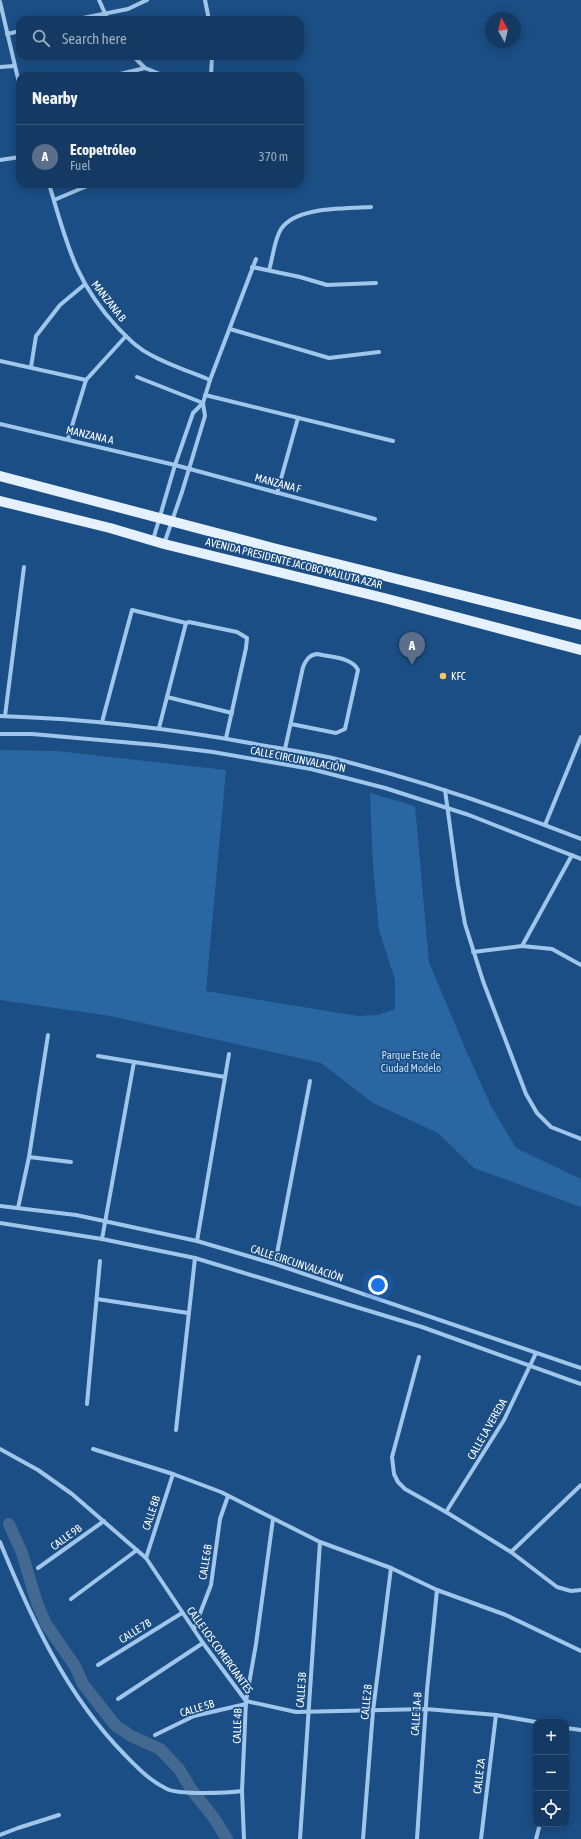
<!DOCTYPE html>
<html lang="en">
<head>
<meta charset="utf-8">
<style>
	:root { --surface:#143a63; --page:#21456c; --text:#f1f3f6; --muted:#9dadbe; --line:#335478; --accent:#ea580c }
	body { margin:0; font-family:"Asap Condensed",sans-serif; background:var(--page); color:var(--text) }
	.controls { position:absolute; right:12px; bottom:12px; display:grid; overflow:hidden; border-radius:8px; box-shadow:0 2px 10px #0003 }
	.controls button { width:36px; height:36px; display:grid; place-items:center; padding:0; border:0; border-bottom:1px solid var(--line); background:var(--surface); color:var(--text); font:20px sans-serif }
	.compass { position:absolute; left:485px; top:12px; width:36px; height:36px; border-radius:50%; background:var(--surface); box-shadow:0 2px 10px #0003; rotate:352deg }
	.you { position:absolute; left:378px; top:1285px; width:14px; height:14px; margin:-10px; border:3px solid #fff; border-radius:50%; background:#1a73e8; box-shadow:0 0 0 6px #1a73e833 }
	.badge { display:grid; place-items:center; width:26px; height:26px; border-radius:50%; background:var(--accent); color:#fff; font-size:13px; font-weight:700 }
	.pin { position:absolute; translate:-50% -33px; filter:drop-shadow(0 1px 2px #0008) }
	.pin::after { content:''; position:absolute; top:21px; width:14px; height:12px; background:inherit; clip-path:polygon(0 0,100% 0,50% 100%) }
	.list { margin:0; padding:0; list-style:none }
	h2 { display:flex; justify-content:space-between; align-items:center; height:52px; margin:0; padding:0 16px; font-size:17px }
	h2 small { font-size:13px; font-weight:400; color:var(--muted) }
	.list li { display:grid; grid-template-columns:26px 1fr auto; gap:12px; align-items:center; box-sizing:border-box; height:64px; padding:0 16px; border-top:1px solid var(--line) }
	.list b { display:block; font-size:15px; white-space:nowrap }
	.list p { margin:0; font-size:13px; white-space:nowrap; color:var(--muted) }
	.list em { font-size:13px; font-style:normal; color:var(--muted) }
	.icon { flex:none; width:22px; height:22px; fill:none; stroke:currentColor; stroke-width:2; stroke-linecap:round; stroke-linejoin:round }
	.map { position:relative; flex:none; width:581px; height:1839px; overflow:hidden }
	.search { position:absolute; background:var(--surface); box-shadow:0 2px 10px #0003; left:16px; top:16px; width:288px; height:44px; display:flex; align-items:center; gap:10px; box-sizing:border-box; padding:0 14px; border-radius:12px; color:var(--muted); font-size:15px }
	.panel { position:absolute; background:var(--surface); box-shadow:0 2px 10px #0003; left:16px; top:72px; width:288px; height:116px; border-radius:12px }
	.map>svg:first-child { display:block }
	.green { fill:#2a66a1 }
	.lines { fill:none; stroke-linecap:round; stroke-linejoin:round }
	.canal { stroke:#446990; stroke-width:12 }
	.street { stroke:#a1c6eb; stroke-width:4 }
	.primary { stroke:#e6f1ff; stroke-width:10 }
	.poi-dot { fill:#fdc65e; stroke:#1b4e84; stroke-width:1.5 }
	.labels { text-anchor:middle; dominant-baseline:central; stroke-width:3.5; stroke-linejoin:round; paint-order:stroke }
	.street-label { font-size:11px; fill:#fff; stroke:#1b4e84 }
	.poi-label { font-size:11px; fill:#fff; stroke:#1b4e84; text-anchor:start }
	.park-label { font-size:11px; fill:#c6dff8; stroke:#1b4e84 }
</style>
</head>
<body>
<div class="map">
<svg width="581" height="1839" viewBox="0 0 581 1839">
	<rect width="100%" height="100%" fill="#1b4e84"/>
	<path class="green" d="M 0,750 L 57,751 L 226,770 L 206,991 L 358,1016 L 378,1015 L 395,1009 L 395,980 L 379,930 L 373,866 L 370,793 L 415,806 L 429,962 L 465,1048 L 491,1106 L 516,1148 L 581,1179 L 581,1207 L 474,1168 L 438,1133 L 373,1103 L 321,1063 L 110,1016 L 0,1000 Z"/>
	<g class="lines">
		<path class="canal" d="M 9,1524 L 22,1553 L 37,1603 L 46,1624 L 75,1666 L 83,1684 L 115,1725 L 131,1736 L 160,1749 L 179,1769 L 191,1789 L 214,1818 L 227,1839"/>
		<g class="street">
			<path d="M 99,0 L 108,20"/>
			<path d="M 205,0 L 209,20"/>
			<path d="M 0,2 L 20,87"/>
			<path d="M 73,20 L 128,9 L 147,0"/>
			<path d="M 7,34 L 20,31"/>
			<path d="M 133,56 L 145,68 L 165,76"/>
			<path d="M 0,67 L 14,66"/>
			<path d="M 112,76 L 145,68"/>
			<path d="M 211,76 L 212,56"/>
			<path d="M 0,160 L 20,157"/>
			<path d="M 49,184 C 67,243 74,281 118,328 C 128,338 138,349 151,355 C 169,365 191,372 210,380"/>
			<path d="M 54,200 L 92,184"/>
			<path d="M 252,267 L 300,277 L 327,285 L 376,283"/>
			<path d="M 269,270 C 273,258 274,240 281,229 C 296,206 346,209 371,207"/>
			<path d="M 230,329 L 329,358 L 379,352"/>
			<path d="M 0,361 L 86,380"/>
			<path d="M 31,367 L 36,336 L 60,305 L 84,285"/>
			<path d="M 137,377 L 203,403"/>
			<path d="M 205,395 L 393,441"/>
			<path d="M 0,424 L 175,465 L 375,519"/>
			<path d="M 68,439 L 86,380 L 126,336"/>
			<path d="M 277,493 L 298,418"/>
			<path d="M 153,540 L 175,465 L 193,413 L 203,403"/>
			<path d="M 164,544 L 182,492 L 205,416 L 203,403 L 210,380 L 256,259"/>
			<path d="M 167,697 L 232,713"/>
			<path d="M 0,716 C 90,719 178,729 266,746 C 288,750 310,753 332,758 C 416,779 500,807 581,839"/>
			<path d="M 5,716 L 24,567"/>
			<path d="M 102,722 L 132,610 L 186,623"/>
			<path d="M 159,728 L 186,623 L 189,622 L 237,632 L 247,638 L 246,648 L 226,738"/>
			<path d="M 0,734 L 32,734 L 156,745 L 213,752 L 311,769 L 385,788 L 469,815 L 581,859"/>
			<path d="M 285,749 L 303,667 C 306,660 309,655 317,654 C 330,657 352,657 358,670 L 345,729 L 336,733 L 291,724"/>
			<path d="M 445,790 L 458,885 L 465,924 L 483,981 L 526,1094 L 537,1113 L 551,1127 L 581,1139"/>
			<path d="M 545,825 L 581,737"/>
			<path d="M 522,946 L 572,855"/>
			<path d="M 473,952 L 522,946 L 552,949 L 581,965"/>
			<path d="M 98,1056 L 225,1077"/>
			<path d="M 29,1157 L 71,1162"/>
			<path d="M 0,1206 L 76,1215 L 197,1241 L 275,1264 L 581,1368"/>
			<path d="M 18,1208 L 29,1157 L 48,1035"/>
			<path d="M 0,1223 L 102,1239 L 195,1258 L 422,1327 L 581,1384"/>
			<path d="M 102,1239 L 134,1062"/>
			<path d="M 197,1241 L 229,1054"/>
			<path d="M 275,1264 L 310,1081"/>
			<path d="M 97,1299 L 188,1313"/>
			<path d="M 419,1357 L 392,1457 L 394,1474 L 398,1482 L 405,1489 L 446,1512 L 511,1552 L 557,1587 L 571,1591 L 581,1590"/>
			<path d="M 87,1404 L 100,1261"/>
			<path d="M 176,1430 L 195,1258"/>
			<path d="M 0,1449 L 38,1470 L 72,1494 L 146,1558 L 203,1643 L 246,1701 L 296,1712 L 426,1709 L 496,1715 L 536,1722"/>
			<path d="M 93,1449 L 173,1474 L 221,1492 L 320,1542 L 391,1568 L 437,1590 L 506,1615 L 581,1651"/>
			<path d="M 446,1512 L 504,1420 L 536,1353"/>
			<path d="M 0,1542 C 31,1618 66,1695 125,1755 C 138,1768 150,1781 167,1789 C 179,1795 228,1793 242,1791"/>
			<path d="M 511,1552 L 581,1485"/>
			<path d="M 146,1558 L 173,1474"/>
			<path d="M 38,1568 L 104,1521"/>
			<path d="M 71,1599 L 137,1550"/>
			<path d="M 194,1629 L 211,1585 L 220,1519 L 228,1496"/>
			<path d="M 98,1665 L 182,1613"/>
			<path d="M 118,1699 L 203,1643"/>
			<path d="M 566,1728 L 581,1730"/>
			<path d="M 155,1735 L 194,1716 L 246,1704"/>
			<path d="M 0,1835 L 18,1828 L 59,1815"/>
			<path d="M 244,1839 L 242,1791 L 246,1701 L 256,1644 L 273,1519"/>
			<path d="M 300,1839 L 320,1542"/>
			<path d="M 363,1839 L 373,1711 L 391,1568"/>
			<path d="M 417,1839 L 427,1690 L 437,1590"/>
			<path d="M 481,1839 L 496,1715"/>
			<path d="M 536,1839 L 540,1824"/>
		</g>
		<g class="primary">
			<path d="M 0,476 L 273,548 L 581,625"/>
			<path d="M 0,501 L 110,528 L 164,544 L 384,598 L 581,650"/>
		</g>
	</g>
	<circle class="poi-dot" cx="443" cy="676" r="4"/>
	<g class="labels">
		<g class="street-label">
			<text transform="translate(109 301) rotate(52)">MANZANA B</text>
			<text transform="translate(90 435) rotate(13)">MANZANA A</text>
			<text transform="translate(278 483) rotate(15)">MANZANA F</text>
			<text transform="translate(294 563) rotate(14)">AVENIDA PRESIDENTE JACOBO MAJLUTA AZAR</text>
			<text transform="translate(298 759) rotate(11)">CALLE CIRCUNVALACIÓN</text>
			<text transform="translate(297 1263) rotate(18)">CALLE CIRCUNVALACIÓN</text>
			<text transform="translate(487 1429) rotate(-60)">CALLE LA VEREDA</text>
			<text transform="translate(151 1513) rotate(-72)">CALLE 8B</text>
			<text transform="translate(66 1537) rotate(-36)">CALLE 9B</text>
			<text transform="translate(205 1562) rotate(-81)">CALLE 6B</text>
			<text transform="translate(135 1631) rotate(-32)">CALLE 7B</text>
			<text transform="translate(220 1650) rotate(54)">CALLE LOS COMERCIANTES</text>
			<text transform="translate(301 1690) rotate(-86)">CALLE 3B</text>
			<text transform="translate(366 1702) rotate(-84)">CALLE 2B</text>
			<text transform="translate(197 1708) rotate(-17)">CALLE 5B</text>
			<text transform="translate(416 1714) rotate(-86)">CALLE 1A-B</text>
			<text transform="translate(237 1726) rotate(-88)">CALLE 4B</text>
			<text transform="translate(479 1776) rotate(-83)">CALLE 2A</text>
		</g>
		<g class="poi-label">
			<text x="451" y="676">KFC</text>
		</g>
		<g class="park-label">
			<text x="411" y="1055">Parque Este de<tspan x="411" dy="13">Ciudad Modelo</tspan></text>
		</g>
	</g>
</svg>
<div class="controls">
<button>+</button>
<button>−</button>
<button><svg class="icon" aria-label="locate" viewBox="0 0 24 24"><circle cx="12" cy="12" r="6"/><path d="M12 2v4M12 18v4M2 12h4M18 12h4"/></svg></button>
</div>
<svg class="compass" viewBox="-18 -18 36 36"><path d="M0-13l5 13h-10z" fill="#e53935"/><path d="M0 13l5-13h-10z" fill="#9dadbe"/></svg>
<div class="you"></div>
<div class="pin badge" style="left:412px;top:665px;background:#5c6f8a">A</div>
<div class="search"><svg class="icon" aria-label="search" viewBox="0 0 24 24"><circle cx="10" cy="10" r="6"/><path d="M15 15l6 6"/></svg>Search here</div>
<section class="panel">
<h2>Nearby<small></small></h2>
<ul class="list">
<li><span class="badge" style="background:#5c6f8a">A</span><div><b>Ecopetróleo</b><p>Fuel</p></div><em>370 m</em></li>
</ul>
</section>
</div>
</body>
</html>
